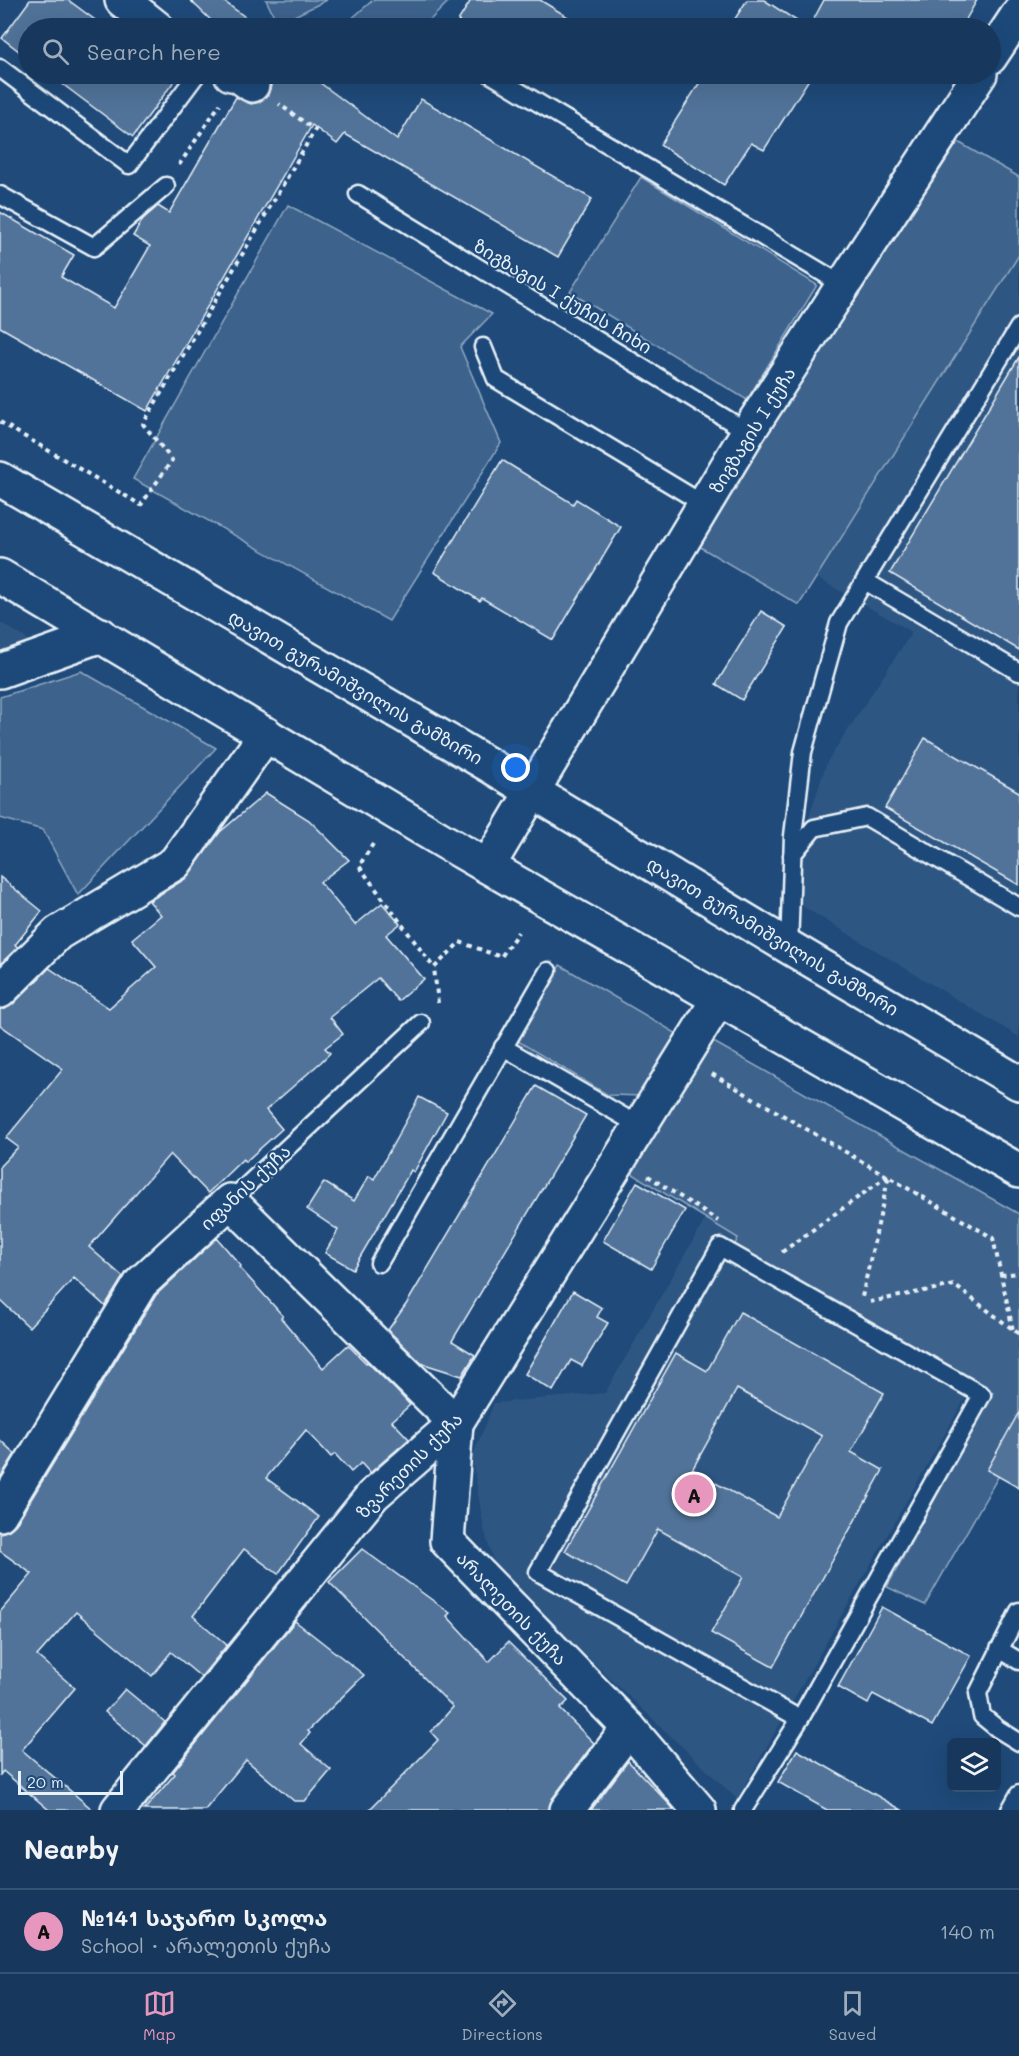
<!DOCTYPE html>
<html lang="en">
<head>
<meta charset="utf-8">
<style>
	:root { --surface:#17385c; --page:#203f62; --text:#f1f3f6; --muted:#9eacbb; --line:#365272; --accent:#e797bd }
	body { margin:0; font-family:Mali,"Noto Sans Georgian",sans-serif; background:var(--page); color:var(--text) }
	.controls { position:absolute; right:18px; bottom:18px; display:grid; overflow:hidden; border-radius:9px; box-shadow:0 6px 24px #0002 }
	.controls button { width:54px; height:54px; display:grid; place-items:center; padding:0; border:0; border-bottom:2px solid var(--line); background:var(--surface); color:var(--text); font:30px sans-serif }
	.scale { position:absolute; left:18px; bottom:15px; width:105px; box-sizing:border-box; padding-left:6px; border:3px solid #e8f1f8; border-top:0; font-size:16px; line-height:21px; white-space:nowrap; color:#e8f1f8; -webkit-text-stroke:4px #1f4a7a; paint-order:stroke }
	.you { position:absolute; left:516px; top:768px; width:21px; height:21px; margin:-15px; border:4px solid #fff; border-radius:50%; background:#1a73e8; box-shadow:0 0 0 9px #1a73e833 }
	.badge { display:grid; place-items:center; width:39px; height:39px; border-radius:50%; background:var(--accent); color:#111; font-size:20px; font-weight:700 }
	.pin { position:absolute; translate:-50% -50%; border:3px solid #fff; box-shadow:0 2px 6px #0006 }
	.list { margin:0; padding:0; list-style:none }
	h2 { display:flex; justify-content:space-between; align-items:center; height:78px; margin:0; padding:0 24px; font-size:26px }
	h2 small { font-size:20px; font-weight:400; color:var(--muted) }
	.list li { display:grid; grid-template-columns:39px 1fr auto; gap:18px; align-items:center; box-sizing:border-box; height:84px; padding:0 24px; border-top:2px solid var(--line) }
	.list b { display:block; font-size:22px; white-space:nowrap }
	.list p { margin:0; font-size:20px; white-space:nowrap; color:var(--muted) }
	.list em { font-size:20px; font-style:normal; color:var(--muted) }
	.icon { flex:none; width:33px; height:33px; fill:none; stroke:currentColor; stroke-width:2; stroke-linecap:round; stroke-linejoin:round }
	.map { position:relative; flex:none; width:1019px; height:1810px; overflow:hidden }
	.search { position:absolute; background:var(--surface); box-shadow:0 6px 24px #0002; left:18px; right:18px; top:18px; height:66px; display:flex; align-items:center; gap:15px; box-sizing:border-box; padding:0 21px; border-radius:33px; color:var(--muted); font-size:22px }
	.sheet { height:162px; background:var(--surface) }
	nav { display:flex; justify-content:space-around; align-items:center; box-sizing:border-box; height:84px; border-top:2px solid var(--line); background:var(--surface); font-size:16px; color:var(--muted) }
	nav a { display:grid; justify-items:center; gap:3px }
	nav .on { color:var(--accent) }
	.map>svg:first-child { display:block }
	.built { fill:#2e5683 }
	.green { fill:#3c628c; stroke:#92aac2; stroke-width:1.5 }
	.building { fill:#517399; stroke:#e8f1f8; stroke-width:1.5; fill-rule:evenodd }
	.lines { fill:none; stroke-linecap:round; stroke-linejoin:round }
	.service-casing { stroke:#e8f1f8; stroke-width:21 }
	.minor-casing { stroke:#e8f1f8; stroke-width:38 }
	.primary-casing { stroke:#e8f1f8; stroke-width:38 }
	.path { stroke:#e8f1f8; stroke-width:4; stroke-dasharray:4.5 4.5; stroke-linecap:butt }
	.service { stroke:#1f4a7a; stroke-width:16 }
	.minor { stroke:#1f4a7a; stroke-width:33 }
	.primary { stroke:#1f4a7a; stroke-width:33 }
	.labels { text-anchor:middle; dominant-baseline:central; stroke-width:4.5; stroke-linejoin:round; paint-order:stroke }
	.street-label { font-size:18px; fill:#e8f1f8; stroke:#1f4a7a }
</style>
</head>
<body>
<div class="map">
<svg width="1019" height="1810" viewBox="0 0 1019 1810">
	<rect width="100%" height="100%" fill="#1f4a7a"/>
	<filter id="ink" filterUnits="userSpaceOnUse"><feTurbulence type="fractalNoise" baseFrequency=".0167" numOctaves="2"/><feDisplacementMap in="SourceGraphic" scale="12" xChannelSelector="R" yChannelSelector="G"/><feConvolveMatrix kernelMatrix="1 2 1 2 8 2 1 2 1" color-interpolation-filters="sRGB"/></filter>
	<g filter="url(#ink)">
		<g class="built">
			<path d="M 1019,255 L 1019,1037 L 802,906 L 802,838 L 827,762 L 912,632 L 817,578 Z"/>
			<path d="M 0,622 L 35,644 L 0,659 Z"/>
			<path d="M 706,1218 L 738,1238 L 732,1249 L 974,1383 L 737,1799 L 496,1570 L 484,1529 L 472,1458 L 494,1403 L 605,1393 Z"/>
		</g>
		<g class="green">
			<path d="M 266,0 L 327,0 L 278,24 Z"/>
			<path d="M 373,0 L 450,0 L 422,28 L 341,28 Z"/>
			<path d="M 958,142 L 1019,177 L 1019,255 L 799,605 L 695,544 Z"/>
			<path d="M 641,177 L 817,285 L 747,400 L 570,292 Z"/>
			<path d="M 288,205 L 492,314 L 460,347 L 501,443 L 389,621 L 133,479 Z"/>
			<path d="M 81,671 L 216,748 L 78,895 L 43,830 L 0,818 L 0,697 Z"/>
			<path d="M 560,965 L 684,1038 L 646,1096 L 608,1095 L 516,1040 Z"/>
			<path d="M 710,1040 L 1019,1214 L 1019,1440 L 925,1605 L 887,1587 L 993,1392 L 732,1250 L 738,1238 L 628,1171 Z"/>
		</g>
		<g class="building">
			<path d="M 30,0 L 68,0 L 106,28 L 28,28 L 28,58 L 2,38 Z"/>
			<path d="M 190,0 L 222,0 L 260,28 L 219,28 Z"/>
			<path d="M 471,0 L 540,0 L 586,28 L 470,28 L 458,21 Z"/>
			<path d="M 747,0 L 764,0 L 808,28 L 729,28 Z"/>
			<path d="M 824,0 L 977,0 L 961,28 L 809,28 Z"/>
			<path d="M 49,74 L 166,74 L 175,80 L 133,137 Z"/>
			<path d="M 266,74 L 308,74 L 397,140 L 421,99 L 592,199 L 558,257 L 345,134 L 337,144 L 312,125 L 147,411 L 0,327 L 0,212 L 74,255 L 61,277 L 114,308 L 150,246 L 133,236 L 143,219 L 158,206 L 169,213 L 236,97 L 251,104 L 260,102 L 268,95 L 271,86 L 269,78 Z"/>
			<path d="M 705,74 L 817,74 L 814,78 L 811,76 L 764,150 L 751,143 L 724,185 L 660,145 Z"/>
			<path d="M 1019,357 L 1019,650 L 890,573 Z"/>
			<path d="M 502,460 L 573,504 L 576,499 L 621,527 L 553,640 L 482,598 L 480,601 L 434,572 Z"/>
			<path d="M 761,611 L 787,627 L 742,700 L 716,684 Z"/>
			<path d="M 925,738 L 1019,792 L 1019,885 L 885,808 Z"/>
			<path d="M 266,793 L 309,820 L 349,860 L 320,882 L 355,925 L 382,903 L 400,924 L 386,935 L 424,979 L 398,1001 L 378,978 L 330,1017 L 343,1034 L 325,1048 L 330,1053 L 321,1062 L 266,1110 L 282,1129 L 245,1162 L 243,1159 L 208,1193 L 170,1154 L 89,1247 L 123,1277 L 105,1306 L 74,1278 L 29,1327 L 0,1300 L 0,1166 L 18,1147 L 6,1138 L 63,1069 L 0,1025 L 0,1009 L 5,1009 L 13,1004 L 49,968 L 109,1008 L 156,967 L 132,939 L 161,915 L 149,901 L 185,879 L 220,832 Z"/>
			<path d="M 0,877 L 42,911 L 15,945 L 18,947 L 0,964 Z"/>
			<path d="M 536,1086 L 586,1115 L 452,1341 L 475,1355 L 462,1376 L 421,1363 L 388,1330 L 407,1303 Z"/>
			<path d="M 419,1097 L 447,1112 L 414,1172 L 411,1170 L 353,1269 L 325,1253 L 338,1230 L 307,1209 L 324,1182 L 354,1201 L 369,1176 L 374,1179 Z"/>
			<path d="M 637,1182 L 685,1210 L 651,1269 L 603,1241 Z"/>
			<path d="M 217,1238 L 241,1266 L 239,1267 L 283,1316 L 281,1318 L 323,1368 L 348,1345 L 366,1363 L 367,1362 L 395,1389 L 410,1405 L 392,1421 L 409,1439 L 370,1473 L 361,1463 L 351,1472 L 335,1454 L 331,1457 L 306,1430 L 266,1478 L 319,1517 L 278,1574 L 244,1549 L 193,1616 L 227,1645 L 201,1677 L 171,1652 L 152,1676 L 76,1612 L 37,1656 L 75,1688 L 22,1750 L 93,1810 L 49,1810 L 3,1771 L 0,1775 L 0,1612 L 32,1574 L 0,1551 L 0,1533 L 9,1530 L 16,1524 L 156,1295 Z"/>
			<path d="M 573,1291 L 602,1308 L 597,1317 L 608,1323 L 582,1366 L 571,1360 L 553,1391 L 525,1374 Z"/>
			<path d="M 740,1312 L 884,1393 L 851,1452 L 883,1470 L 773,1667 L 711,1633 L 743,1577 L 658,1529 L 626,1586 L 565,1551 L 676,1353 L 707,1371 ZM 737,1389 L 822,1436 L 777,1517 L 692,1470 Z"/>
			<path d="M 1019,1412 L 1019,1488 L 987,1470 Z"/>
			<path d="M 0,1440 L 15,1454 L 0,1478 Z"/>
			<path d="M 362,1549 L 450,1613 L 447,1616 L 489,1662 L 508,1642 L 568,1701 L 560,1709 L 594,1743 L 552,1799 L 549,1810 L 369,1810 L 438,1740 L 431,1732 L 453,1707 L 329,1582 Z"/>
			<path d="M 882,1607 L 971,1656 L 932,1726 L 873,1694 L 868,1704 L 838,1687 Z"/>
			<path d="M 295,1621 L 364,1675 L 308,1731 L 310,1733 L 301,1744 L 331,1770 L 305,1801 L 294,1801 L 246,1760 L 205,1810 L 144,1810 L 175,1774 L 173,1772 Z"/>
			<path d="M 125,1689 L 165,1722 L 146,1746 L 105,1712 Z"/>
			<path d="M 797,1750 L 902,1810 L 827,1810 L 778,1782 Z"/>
			<path d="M 628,1761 L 671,1806 L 674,1810 L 591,1810 Z"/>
		</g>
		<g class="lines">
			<defs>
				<g id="service">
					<path d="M 0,68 L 129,165 L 197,74"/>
					<path d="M 490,74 L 843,285"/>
					<path d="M 358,194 L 748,432"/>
					<path d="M 0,195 L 94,247 L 166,186"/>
					<path d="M 483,347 L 496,379 L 705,505"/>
					<path d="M 865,581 L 1019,672"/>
					<path d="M 792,855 L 814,828 L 867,817 L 1019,907"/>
					<path d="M 789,947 L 793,836 L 803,752 L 839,623 L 1019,327"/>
					<path d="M 503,1047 L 640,1126"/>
					<path d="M 230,1201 L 421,1023"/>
					<path d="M 379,1263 L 548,971"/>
					<path d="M 1019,1611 L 978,1693 L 982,1716 L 998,1729 L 1019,1742"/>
					<path d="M 999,1649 L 1019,1661"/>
					<path d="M 743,1810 L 800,1719 L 982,1395 L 720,1247 L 538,1572 L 800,1719"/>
					<path d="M 1010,1810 L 1019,1794"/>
				</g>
				<g id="minor">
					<path d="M 122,0 L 157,28"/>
					<path d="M 990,57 L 1019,13"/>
					<path d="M 231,74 L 238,75 L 252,85"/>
					<path d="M 0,671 L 101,635"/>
					<path d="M 532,792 L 748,432 L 980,74"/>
					<path d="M 0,991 L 58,933 L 175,863 L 266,734"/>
					<path d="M 0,1514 L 141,1283 L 230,1201 L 456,1423 L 447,1541 L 629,1728 L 699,1810"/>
					<path d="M 118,1810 L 373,1495 L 456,1423 L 718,1000"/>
					<path d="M 567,1810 L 629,1728"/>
				</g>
				<g id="primary">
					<path d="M 0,479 L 489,765 L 789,947 L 1019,1083"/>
					<path d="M 0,576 L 445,842 L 1019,1171"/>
					<path d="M 488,866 L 532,792"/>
				</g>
			</defs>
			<use href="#service" class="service-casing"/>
			<use href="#minor" class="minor-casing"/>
			<use href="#primary" class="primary-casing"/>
			<g class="path">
				<path d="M 179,165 L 220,104"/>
				<path d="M 0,422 L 141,505 L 172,460 L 143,424 L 315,130 L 279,104"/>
				<path d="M 373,844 L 359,866 L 434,968"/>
				<path d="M 438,1003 L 434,968 L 460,942 L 501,957 L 518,932"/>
				<path d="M 712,1074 L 993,1238 L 1013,1330"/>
				<path d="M 648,1176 L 718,1221"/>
				<path d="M 782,1252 L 889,1175 L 862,1297"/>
				<path d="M 1001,1275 L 1019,1273"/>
				<path d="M 870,1302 L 954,1285 L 1019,1334"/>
			</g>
			<use href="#service" class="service"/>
			<use href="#minor" class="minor"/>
			<use href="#primary" class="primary"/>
		</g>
	</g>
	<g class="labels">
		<g class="street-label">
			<text transform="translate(563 296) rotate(31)">ზიგზაგის I ქუჩის ჩიხი</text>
			<text transform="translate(752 430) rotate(-58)">ზიგზაგის I ქუჩა</text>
			<text transform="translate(356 687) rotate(30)">დავით გურამიშვილის გამზირი</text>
			<text transform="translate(773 936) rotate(31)">დავით გურამიშვილის გამზირი</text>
			<text transform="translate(245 1187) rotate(-43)">იფანის ქუჩა</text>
			<text transform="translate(409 1465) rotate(-45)">ზვარეთის ქუჩა</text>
			<text transform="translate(512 1608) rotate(46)">არალეთის ქუჩა</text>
		</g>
	</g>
</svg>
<div class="controls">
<button><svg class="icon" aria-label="layers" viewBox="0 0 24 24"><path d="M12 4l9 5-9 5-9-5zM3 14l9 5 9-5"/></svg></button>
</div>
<div class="scale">20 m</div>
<div class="you"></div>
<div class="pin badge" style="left:694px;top:1494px">A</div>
<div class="search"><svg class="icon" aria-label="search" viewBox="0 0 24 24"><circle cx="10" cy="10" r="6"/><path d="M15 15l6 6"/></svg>Search here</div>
</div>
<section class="sheet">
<h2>Nearby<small></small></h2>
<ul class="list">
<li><span class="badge">A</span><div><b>№141 საჯარო სკოლა</b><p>School · არალეთის ქუჩა</p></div><em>140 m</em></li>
</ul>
</section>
<nav>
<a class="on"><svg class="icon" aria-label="map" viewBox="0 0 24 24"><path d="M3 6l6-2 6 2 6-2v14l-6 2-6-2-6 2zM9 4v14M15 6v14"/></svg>Map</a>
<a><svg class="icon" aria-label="directions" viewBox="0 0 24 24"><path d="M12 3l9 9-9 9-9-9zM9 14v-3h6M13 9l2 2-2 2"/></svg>Directions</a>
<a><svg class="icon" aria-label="saved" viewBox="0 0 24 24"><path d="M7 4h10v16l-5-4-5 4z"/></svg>Saved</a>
</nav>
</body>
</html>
